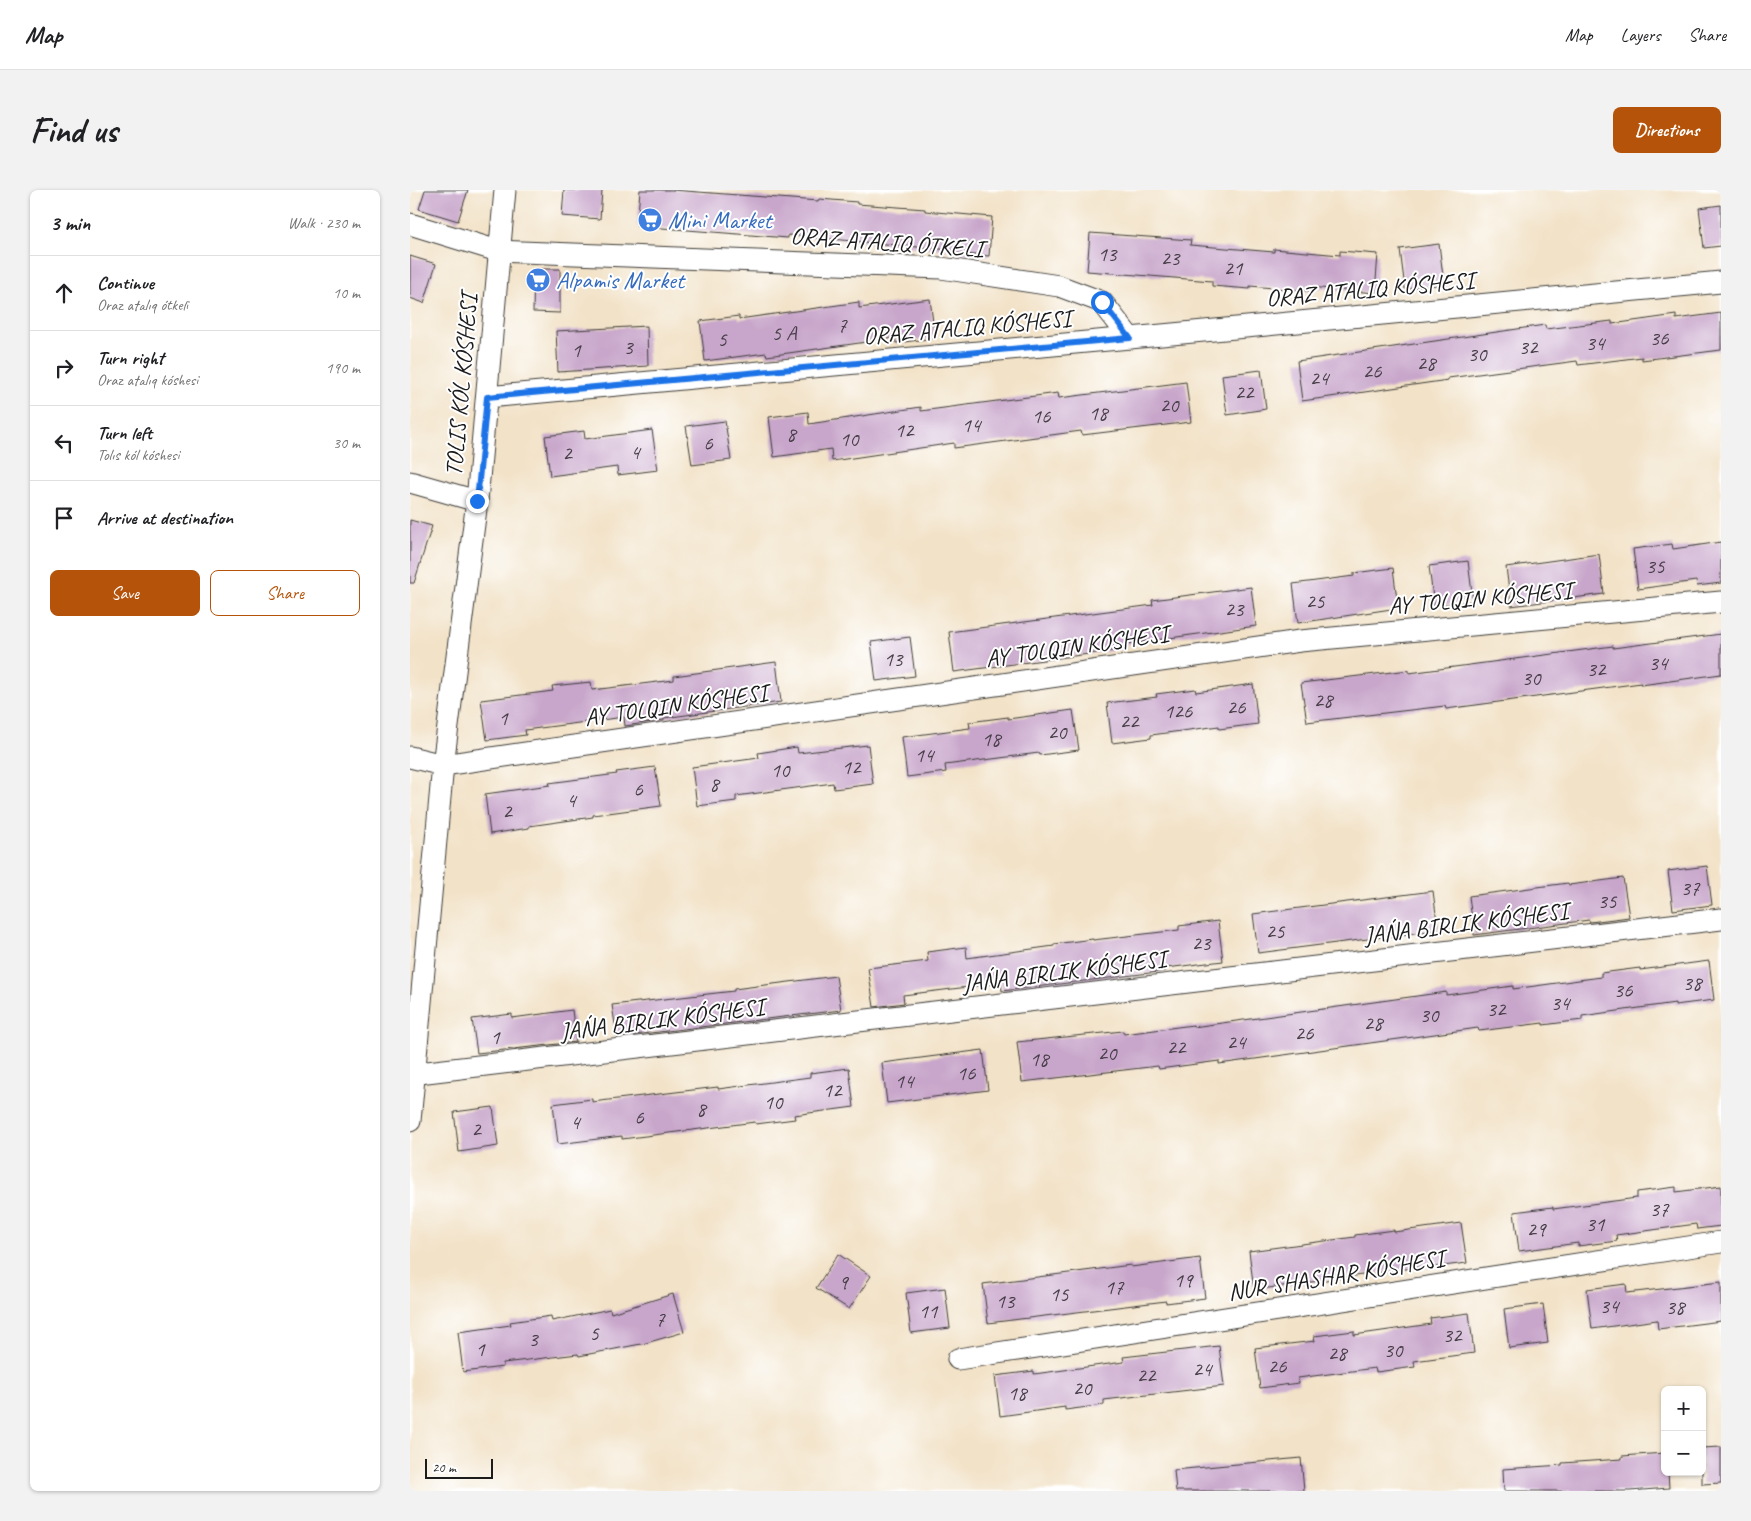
<!DOCTYPE html>
<html lang="en">
<head>
<meta charset="utf-8">
<style>
	:root { --surface:#fff; --page:#f2f2f2; --text:#202124; --muted:#757577; --line:#e0e0e0; --accent:#b45309 }
	body { margin:0; font-family:Caveat,sans-serif; background:var(--page); color:var(--text) }
	.controls { position:absolute; right:15px; bottom:15px; display:grid; overflow:hidden; border-radius:8px; box-shadow:0 1px 4px #0004 }
	.controls button { width:45px; height:45px; display:grid; place-items:center; padding:0; border:0; border-bottom:1px solid var(--line); background:var(--surface); color:var(--text); font:25px sans-serif }
	.scale { position:absolute; left:15px; bottom:12px; width:68px; box-sizing:border-box; padding-left:5px; border:2px solid #1c1c1c; border-top:0; font-size:14px; line-height:18px; white-space:nowrap; color:#1c1c1c; -webkit-text-stroke:4px #fff; paint-order:stroke }
	.stop { position:absolute; width:15px; height:15px; margin:-11px; border:4px solid #1a73e8; border-radius:50%; background:#fff }
	.stop.end { background:#1a73e8; border-color:#fff; box-shadow:0 1px 5px #0008 }
	.list { margin:0; padding:0; list-style:none }
	h2 { display:flex; justify-content:space-between; align-items:center; height:65px; margin:0; padding:0 20px; font-size:21px }
	h2 small { font-size:16px; font-weight:400; color:var(--muted) }
	.list li { display:grid; grid-template-columns:32px 1fr auto; gap:15px; align-items:center; box-sizing:border-box; height:75px; padding:0 20px; border-top:1px solid var(--line) }
	.list b { display:block; font-size:19px; white-space:nowrap }
	.list p { margin:0; font-size:16px; white-space:nowrap; color:var(--muted) }
	.list em { font-size:16px; font-style:normal; color:var(--muted) }
	.actions { display:flex; gap:10px; padding:15px 20px }
	.actions a { flex:1; padding:11px 0; border:1px solid var(--accent); border-radius:8px; text-align:center; font-size:18px; color:var(--accent) }
	.actions .main { background:var(--accent); color:#fff }
	.icon { flex:none; width:28px; height:28px; fill:none; stroke:currentColor; stroke-width:2; stroke-linecap:round; stroke-linejoin:round }
	.map { position:relative; flex:none; width:1311px; height:1301px; overflow:hidden; border-radius:8px }
	header { display:flex; align-items:center; gap:30px; box-sizing:border-box; height:70px; padding:0 25px; background:var(--surface); border-bottom:1px solid var(--line) }
	header strong { font-size:24px }
	nav { display:flex; gap:28px; margin-inline-start:auto; font-size:18px }
	.intro { display:flex; align-items:center; justify-content:space-between; box-sizing:border-box; height:120px; padding:0 30px }
	h1 { margin:0; font-size:35px }
	.button { padding:12px 22px; border-radius:8px; background:var(--accent); color:#fff; font-size:18px; font-weight:700 }
	main { display:flex; gap:30px; padding:0 30px }
	aside { flex:1; background:var(--surface); border-radius:8px; box-shadow:0 1px 4px #0004 }
	.map>svg:first-child { display:block }
	.building { fill:#c8a6cb }
	.lines { fill:none; stroke-linecap:round; stroke-linejoin:round }
	.minor-casing { stroke:#3c3a36; stroke-width:23 }
	.minor { stroke:#fff; stroke-width:21 }
	.route { stroke:#1a73e8; stroke-width:6 }
	.labels { text-anchor:middle; dominant-baseline:central; stroke-width:4; stroke-linejoin:round; paint-order:stroke }
	.number-label { font-size:21px; fill:#473e48 }
	.shop-label { font-size:24px; fill:#366cbe; stroke:#fff; text-anchor:start }
	.street-label { font-size:24px; fill:#1c1c1c; stroke:#fff }
</style>
</head>
<body>
<header>
<strong>Map</strong>
<nav><a>Map</a><a>Layers</a><a>Share</a></nav>
</header>
<div class="intro"><h1>Find us</h1><a class="button">Directions</a></div>
<main>
<aside>
<h2>3 min<small>Walk · 230 m</small></h2>
<ul class="list">
<li><svg class="icon" aria-label="ahead" viewBox="0 0 24 24"><path d="M12 20V5M6 11l6-6 6 6"/></svg><div><b>Continue</b><p>Oraz atalıq ótkeli</p></div><em>10 m</em></li>
<li><svg class="icon" aria-label="right" viewBox="0 0 24 24"><path d="M7 20v-9h11M14 6l5 5-5 5"/></svg><div><b>Turn right</b><p>Oraz atalıq kóshesi</p></div><em>190 m</em></li>
<li><svg class="icon" aria-label="left" viewBox="0 0 24 24"><path d="M17 20v-9H6M10 6l-5 5 5 5"/></svg><div><b>Turn left</b><p>Tolıs kól kóshesi</p></div><em>30 m</em></li>
<li><svg class="icon" aria-label="arrive" viewBox="0 0 24 24"><path d="M6 21V4h12l-3 4 3 4H6"/></svg><div><b>Arrive at destination</b></div></li>
</ul>
<div class="actions"><a class="main">Save</a><a>Share</a></div>
</aside>
<div class="map">
<svg width="1311" height="1301" viewBox="0 0 1311 1301">
	<rect width="100%" height="100%" fill="#fff"/>
	<filter id="ink" filterUnits="userSpaceOnUse"><feTurbulence type="fractalNoise" baseFrequency=".02" numOctaves="2"/><feDisplacementMap in="SourceGraphic" scale="10" xChannelSelector="R" yChannelSelector="G"/><feConvolveMatrix kernelMatrix="1 2 1 2 8 2 1 2 1" color-interpolation-filters="sRGB"/></filter>
	<filter id="wash" filterUnits="userSpaceOnUse"><feTurbulence type="fractalNoise" baseFrequency=".0096" numOctaves="4" result="noise"/><feDisplacementMap in="SourceGraphic" scale="20" xChannelSelector="R" yChannelSelector="G"/><feGaussianBlur stdDeviation="1.12" result="paint"/><feColorMatrix in="noise" values="0 0 0 0 0 0 0 0 0 0 0 0 0 0 0 0 0 1.4 0 .05"/><feComposite in="paint" operator="in"/></filter>
	<g filter="url(#wash)">
		<rect width="100%" height="100%" fill="#f2e2c7"/>
		<g id="blocks">
			<g class="building">
				<path d="M 15,0 L 58,0 L 48,31 L 9,19 Z"/>
				<path d="M 154,0 L 192,0 L 190,29 L 152,26 Z"/>
				<path d="M 230,0 L 262,0 L 408,11 L 409,9 L 447,12 L 447,14 L 515,19 L 515,21 L 582,27 L 579,66 L 541,63 L 541,60 L 378,45 L 378,48 L 227,36 Z"/>
				<path d="M 1311,15 L 1311,56 L 1294,58 L 1289,18 Z"/>
				<path d="M 680,43 L 781,50 L 780,55 L 864,62 L 864,59 L 930,65 L 930,61 L 968,64 L 965,103 L 899,97 L 899,101 L 840,96 L 840,99 L 802,96 L 802,91 L 677,81 Z"/>
				<path d="M 1029,54 L 1034,94 L 995,99 L 990,59 Z"/>
				<path d="M 0,66 L 26,74 L 14,113 L 0,108 Z"/>
				<path d="M 124,79 L 150,79 L 150,123 L 123,122 Z"/>
				<path d="M 520,109 L 525,148 L 486,153 L 485,148 L 357,166 L 356,163 L 295,171 L 290,131 L 329,126 L 329,129 L 449,112 L 449,118 Z"/>
				<path d="M 1311,123 L 1311,160 L 1232,170 L 1232,167 L 1168,175 L 1167,171 L 1038,188 L 1038,190 L 892,211 L 887,171 L 1135,135 L 1136,139 L 1202,131 L 1202,134 L 1266,125 L 1266,129 Z"/>
				<path d="M 237,136 L 238,176 L 148,182 L 146,141 Z"/>
				<path d="M 851,180 L 856,219 L 817,225 L 812,185 Z"/>
				<path d="M 776,192 L 781,232 L 672,245 L 671,241 L 544,258 L 544,253 L 422,271 L 421,259 L 364,267 L 359,227 L 398,222 L 399,234 L 511,217 L 511,221 L 648,203 L 649,208 Z"/>
				<path d="M 315,231 L 321,270 L 282,275 L 276,236 Z"/>
				<path d="M 242,240 L 248,280 L 208,285 L 207,277 L 140,286 L 135,246 L 174,241 L 175,249 Z"/>
				<path d="M 0,330 L 22,336 L 4,393 L 0,393 Z"/>
				<path d="M 1311,352 L 1311,393 L 1287,396 L 1286,391 L 1228,399 L 1223,359 L 1262,354 L 1263,359 Z"/>
				<path d="M 1189,364 L 1194,404 L 1101,416 L 1096,377 Z"/>
				<path d="M 1058,371 L 1063,411 L 1024,416 L 1019,376 Z"/>
				<path d="M 983,378 L 988,418 L 888,433 L 883,394 L 944,386 L 944,383 Z"/>
				<path d="M 841,397 L 846,436 L 716,454 L 716,459 L 544,482 L 539,442 L 743,415 L 742,410 Z"/>
				<path d="M 1311,444 L 1311,484 L 1231,495 L 1231,493 L 1036,519 L 1035,516 L 897,532 L 891,493 L 999,480 L 999,483 L 1203,456 L 1203,458 Z"/>
				<path d="M 500,447 L 505,486 L 466,491 L 461,452 Z"/>
				<path d="M 366,472 L 371,512 L 254,528 L 254,530 L 215,536 L 214,527 L 115,540 L 116,545 L 77,550 L 71,510 L 143,501 L 142,496 L 181,492 L 182,500 L 264,490 L 264,486 Z"/>
				<path d="M 843,494 L 848,534 L 809,539 L 809,536 L 741,545 L 741,548 L 702,553 L 697,513 L 747,507 L 746,504 L 785,499 L 786,502 Z"/>
				<path d="M 663,520 L 669,560 L 630,565 L 629,563 L 535,575 L 536,582 L 497,587 L 492,547 L 560,538 L 559,532 L 598,527 L 598,529 Z"/>
				<path d="M 458,555 L 463,594 L 424,599 L 423,593 L 326,606 L 326,611 L 287,616 L 282,577 L 349,568 L 348,563 L 387,557 L 388,563 Z"/>
				<path d="M 245,577 L 251,616 L 183,625 L 183,627 L 119,636 L 119,638 L 80,644 L 75,604 L 140,595 L 139,593 L 207,584 L 206,582 Z"/>
				<path d="M 1297,676 L 1302,715 L 1263,720 L 1258,681 Z"/>
				<path d="M 1213,688 L 1219,727 L 1180,732 L 1179,730 L 1064,745 L 1059,706 L 1158,693 L 1159,695 Z"/>
				<path d="M 1023,701 L 1028,740 L 848,763 L 843,724 Z"/>
				<path d="M 808,731 L 813,771 L 756,778 L 756,781 L 592,801 L 591,793 L 493,805 L 494,813 L 464,817 L 458,778 L 518,771 L 517,762 L 556,757 L 557,768 L 644,756 L 644,754 L 683,749 L 683,750 L 769,740 L 769,736 Z"/>
				<path d="M 1299,771 L 1304,810 L 1265,815 L 1265,813 L 1172,826 L 1172,830 L 1133,835 L 1133,833 L 1069,841 L 1068,838 L 809,874 L 809,871 L 749,879 L 748,876 L 612,892 L 607,852 L 713,841 L 714,844 L 783,835 L 783,837 L 1036,802 L 1036,805 L 1103,796 L 1103,799 L 1191,787 L 1191,783 L 1230,778 L 1230,780 Z"/>
				<path d="M 426,786 L 431,820 L 207,847 L 202,815 L 324,801 L 324,799 Z"/>
				<path d="M 162,820 L 166,852 L 67,863 L 62,829 L 102,824 L 102,828 Z"/>
				<path d="M 573,860 L 578,900 L 477,913 L 472,873 Z"/>
				<path d="M 439,878 L 444,917 L 384,925 L 385,929 L 346,934 L 345,932 L 212,949 L 212,946 L 148,954 L 143,914 L 182,909 L 182,912 L 308,897 L 308,899 L 400,887 L 400,883 Z"/>
				<path d="M 83,917 L 88,956 L 49,962 L 44,922 Z"/>
				<path d="M 1311,996 L 1311,1036 L 1287,1039 L 1286,1034 L 1206,1045 L 1207,1051 L 1168,1056 L 1168,1053 L 1109,1061 L 1104,1022 L 1143,1017 L 1143,1019 L 1227,1008 L 1227,1002 L 1266,997 L 1266,1002 Z"/>
				<path d="M 1051,1033 L 1057,1073 L 1017,1078 L 1017,1076 L 844,1100 L 839,1061 L 945,1047 L 945,1045 L 984,1040 L 984,1042 Z"/>
				<path d="M 428,1064 L 461,1086 L 439,1119 L 406,1098 Z"/>
				<path d="M 790,1068 L 795,1108 L 756,1113 L 756,1111 L 578,1133 L 573,1094 L 721,1075 L 721,1077 Z"/>
				<path d="M 1311,1092 L 1311,1131 L 1248,1139 L 1247,1130 L 1182,1139 L 1177,1099 L 1216,1094 L 1217,1103 Z"/>
				<path d="M 535,1098 L 540,1138 L 501,1143 L 496,1103 Z"/>
				<path d="M 263,1104 L 274,1142 L 236,1153 L 169,1166 L 168,1164 L 93,1173 L 93,1177 L 53,1182 L 48,1142 L 101,1135 L 100,1132 L 141,1126 L 142,1131 L 200,1119 L 201,1123 Z"/>
				<path d="M 1133,1114 L 1138,1153 L 1099,1158 L 1094,1119 Z"/>
				<path d="M 1059,1123 L 1064,1163 L 1004,1171 L 1005,1177 L 966,1182 L 965,1178 L 888,1188 L 889,1193 L 850,1198 L 845,1158 L 905,1151 L 904,1146 L 944,1141 L 944,1145 L 1021,1134 L 1020,1128 Z"/>
				<path d="M 809,1156 L 814,1196 L 694,1210 L 694,1215 L 655,1220 L 655,1217 L 590,1226 L 585,1186 L 624,1181 L 624,1184 L 714,1172 L 713,1167 Z"/>
				<path d="M 1311,1257 L 1311,1293 L 1292,1294 L 1292,1258 Z"/>
				<path d="M 1255,1263 L 1255,1282 L 1258,1282 L 1259,1298 L 1220,1301 L 1094,1301 L 1093,1279 L 1152,1275 L 1152,1273 L 1212,1269 L 1212,1266 Z"/>
				<path d="M 891,1268 L 894,1301 L 766,1301 L 764,1280 Z"/>
			</g>
		</g>
	</g>
	<g filter="url(#ink)">
		<use href="#blocks" fill-opacity="0" stroke="#3c3a36" stroke-width="1"/>
		<g class="lines">
			<defs>
				<g id="minor">
					<path d="M 0,34 L 88,61 L 531,78 L 649,96 L 692,112 L 720,148"/>
					<path d="M 77,207 L 720,148 L 1311,92"/>
					<path d="M 0,292 L 67,311"/>
					<path d="M 0,567 L 33,575 L 890,451 L 1311,412"/>
					<path d="M 0,884 L 1311,729"/>
					<path d="M 0,931 L 33,575 L 67,311 L 95,0"/>
					<path d="M 548,1169 L 1311,1052"/>
				</g>
			</defs>
			<use href="#minor" class="minor-casing"/>
			<use href="#minor" class="minor"/>
		</g>
	</g>
	<g class="lines" filter="url(#ink)">
		<path class="route" d="M 67,311 L 77,207 L 720,148 L 692,112"/>
	</g>
	<defs>
		<symbol id="supermarket-disc" viewBox="-11 -11 22 22"><circle r="9.5" fill="#3f7fe0" stroke="#fff"/><path d="M-6-5.5h2.5l.6 2H6L4.5 2H-2.5L-4.4-4H-6ZM-1.5 3.2a1.3 1.3 0 1 0 .1 0ZM3 3.2a1.3 1.3 0 1 0 .1 0Z" fill="#fff"/></symbol>
	</defs>
	<g fill-rule="evenodd">
		<use href="#supermarket-disc" x="226" y="16" width="28" height="28"/>
		<use href="#supermarket-disc" x="114" y="76" width="28" height="28"/>
	</g>
	<g class="labels">
		<g class="number-label">
			<text x="697" y="64">13</text>
			<text x="760" y="68">23</text>
			<text x="823" y="78">21</text>
			<text x="432" y="135">7</text>
			<text x="374" y="143">5 А</text>
			<text x="1249" y="148">36</text>
			<text x="312" y="149">5</text>
			<text x="1185" y="153">34</text>
			<text x="218" y="157">3</text>
			<text x="1118" y="157">32</text>
			<text x="166" y="160">1</text>
			<text x="1067" y="164">30</text>
			<text x="1016" y="173">28</text>
			<text x="962" y="181">26</text>
			<text x="909" y="188">24</text>
			<text x="834" y="202">22</text>
			<text x="759" y="215">20</text>
			<text x="688" y="223">18</text>
			<text x="631" y="226">16</text>
			<text x="561" y="235">14</text>
			<text x="494" y="240">12</text>
			<text x="381" y="244">8</text>
			<text x="439" y="249">10</text>
			<text x="298" y="253">6</text>
			<text x="225" y="262">4</text>
			<text x="157" y="263">2</text>
			<text x="1245" y="376">35</text>
			<text x="905" y="411">25</text>
			<text x="824" y="419">23</text>
			<text x="483" y="469">13</text>
			<text x="1248" y="473">34</text>
			<text x="1186" y="479">32</text>
			<text x="1121" y="488">30</text>
			<text x="913" y="510">28</text>
			<text x="826" y="517">26</text>
			<text x="768" y="521">126</text>
			<text x="93" y="528">1</text>
			<text x="719" y="531">22</text>
			<text x="647" y="542">20</text>
			<text x="581" y="549">18</text>
			<text x="514" y="565">14</text>
			<text x="441" y="577">12</text>
			<text x="370" y="580">10</text>
			<text x="304" y="594">8</text>
			<text x="228" y="599">6</text>
			<text x="161" y="610">4</text>
			<text x="97" y="621">2</text>
			<text x="1280" y="698">37</text>
			<text x="1197" y="711">35</text>
			<text x="865" y="741">25</text>
			<text x="791" y="753">23</text>
			<text x="1282" y="793">38</text>
			<text x="1213" y="800">36</text>
			<text x="1150" y="813">34</text>
			<text x="1086" y="819">32</text>
			<text x="1019" y="825">30</text>
			<text x="963" y="833">28</text>
			<text x="894" y="843">26</text>
			<text x="85" y="847">1</text>
			<text x="826" y="852">24</text>
			<text x="766" y="857">22</text>
			<text x="697" y="863">20</text>
			<text x="629" y="869">18</text>
			<text x="556" y="883">16</text>
			<text x="494" y="891">14</text>
			<text x="422" y="900">12</text>
			<text x="363" y="912">10</text>
			<text x="291" y="919">8</text>
			<text x="229" y="927">6</text>
			<text x="165" y="932">4</text>
			<text x="66" y="939">2</text>
			<text x="1249" y="1019">37</text>
			<text x="1185" y="1034">31</text>
			<text x="1126" y="1039">29</text>
			<text x="773" y="1090">19</text>
			<text x="433" y="1092">9</text>
			<text x="704" y="1097">17</text>
			<text x="649" y="1104">15</text>
			<text x="595" y="1111">13</text>
			<text x="1199" y="1116">34</text>
			<text x="1265" y="1117">38</text>
			<text x="518" y="1121">11</text>
			<text x="250" y="1129">7</text>
			<text x="184" y="1143">5</text>
			<text x="1042" y="1145">32</text>
			<text x="123" y="1149">3</text>
			<text x="70" y="1159">1</text>
			<text x="983" y="1160">30</text>
			<text x="927" y="1163">28</text>
			<text x="867" y="1176">26</text>
			<text x="792" y="1179">24</text>
			<text x="736" y="1185">22</text>
			<text x="672" y="1198">20</text>
			<text x="607" y="1203">18</text>
		</g>
		<g class="shop-label">
			<text x="258" y="30">Mini Market</text>
			<text x="146" y="90">Alpamis Market</text>
		</g>
		<g class="street-label">
			<text transform="translate(477 52) rotate(4)">ORAZ ATALIQ ÓTKELI</text>
			<text transform="translate(960 99) rotate(-5)">ORAZ ATALIQ KÓSHESI</text>
			<text transform="translate(557 137) rotate(-5)">ORAZ ATALIQ KÓSHESI</text>
			<text transform="translate(51 195) rotate(-85)">TOLIS KÓL KÓSHESI</text>
			<text transform="translate(1070 408) rotate(-5)">AY TOLQIN KÓSHESI</text>
			<text transform="translate(667 456) rotate(-8)">AY TOLQIN KÓSHESI</text>
			<text transform="translate(266 515) rotate(-8)">AY TOLQIN KÓSHESI</text>
			<text transform="translate(1056 733) rotate(-7)">JAŃA BIRLIK KÓSHESI</text>
			<text transform="translate(654 781) rotate(-7)">JAŃA BIRLIK KÓSHESI</text>
			<text transform="translate(252 829) rotate(-7)">JAŃA BIRLIK KÓSHESI</text>
			<text transform="translate(926 1085) rotate(-9)">NUR SHASHAR KÓSHESI</text>
		</g>
	</g>
</svg>
<div class="controls">
<button>+</button>
<button>−</button>
</div>
<div class="scale">20 m</div>
<div class="stop" style="left:692px;top:112px"></div>
<div class="stop end" style="left:67px;top:311px"></div>
</div>
</main>
</body>
</html>
